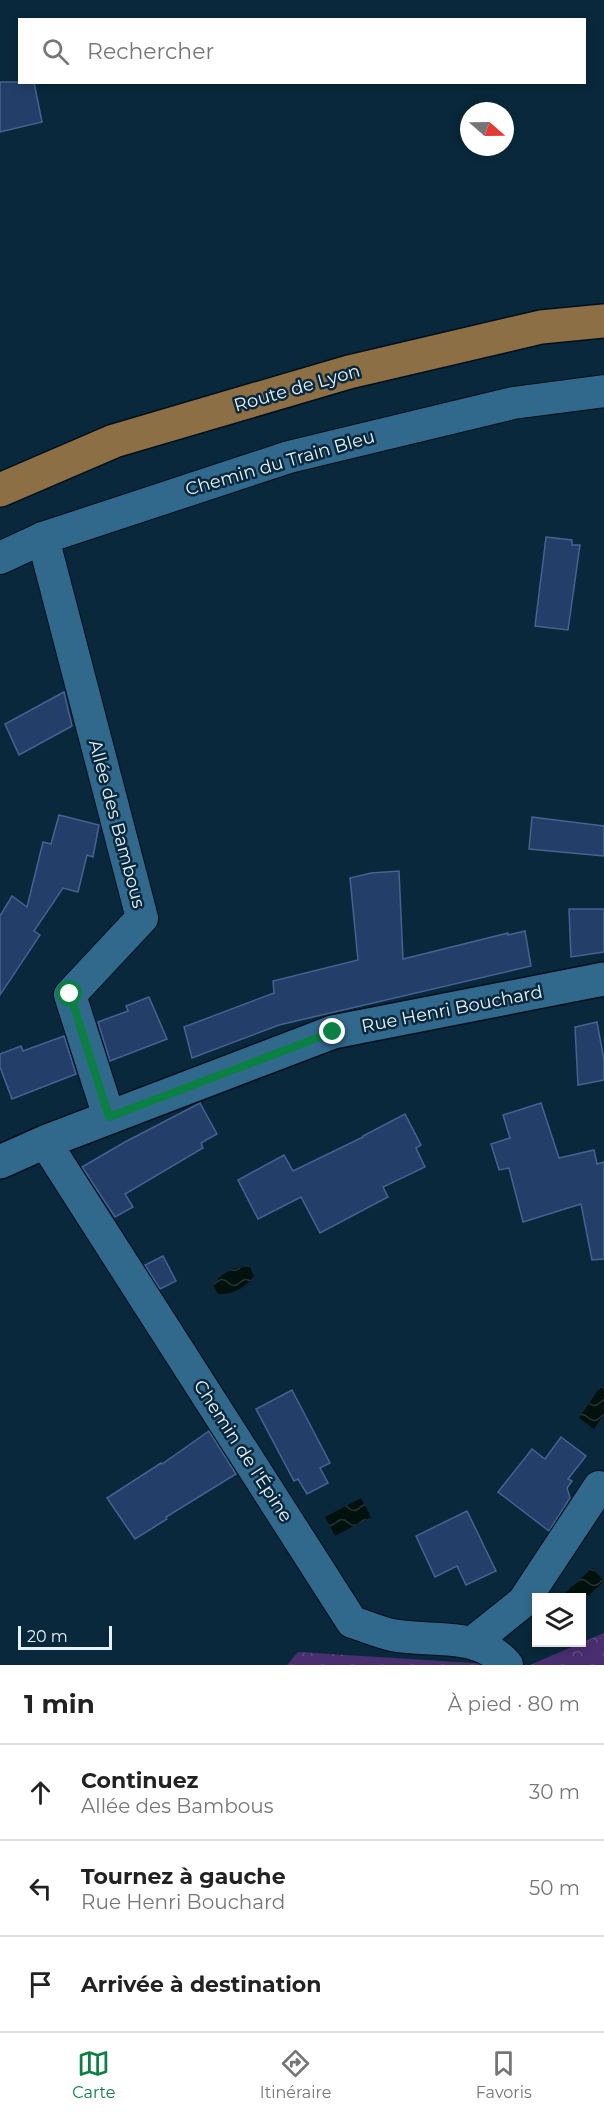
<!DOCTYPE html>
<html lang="fr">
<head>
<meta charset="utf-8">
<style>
	:root { --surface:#fff; --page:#f6f6f6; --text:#222; --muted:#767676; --line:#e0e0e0; --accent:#0b8043 }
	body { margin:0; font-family:Montserrat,sans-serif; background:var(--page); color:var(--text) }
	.controls { position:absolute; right:18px; bottom:18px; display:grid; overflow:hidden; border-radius:0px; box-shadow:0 3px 9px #0003 }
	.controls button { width:54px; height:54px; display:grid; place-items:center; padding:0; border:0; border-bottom:2px solid var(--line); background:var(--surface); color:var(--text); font:30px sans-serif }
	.compass { position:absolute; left:460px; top:102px; width:54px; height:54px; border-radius:50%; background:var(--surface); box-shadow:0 3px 9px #0003; rotate:110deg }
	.scale { position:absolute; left:18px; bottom:15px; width:94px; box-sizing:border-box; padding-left:6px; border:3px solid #e7f3fb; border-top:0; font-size:16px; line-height:21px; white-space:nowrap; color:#e7f3fb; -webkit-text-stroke:4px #09283b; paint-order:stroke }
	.stop { position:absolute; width:18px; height:18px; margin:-14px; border:4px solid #0b8043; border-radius:50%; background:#fff }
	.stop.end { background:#0b8043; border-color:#fff; box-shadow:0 2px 6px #0008 }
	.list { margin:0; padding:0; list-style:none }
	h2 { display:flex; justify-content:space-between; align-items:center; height:78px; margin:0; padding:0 24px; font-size:26px }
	h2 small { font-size:20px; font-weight:400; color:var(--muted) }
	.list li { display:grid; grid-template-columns:39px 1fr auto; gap:18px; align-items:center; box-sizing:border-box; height:96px; padding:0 24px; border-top:2px solid var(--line) }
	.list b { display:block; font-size:22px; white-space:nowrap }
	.list p { margin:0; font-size:20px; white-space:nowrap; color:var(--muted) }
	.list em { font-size:20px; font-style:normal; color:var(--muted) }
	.icon { flex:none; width:33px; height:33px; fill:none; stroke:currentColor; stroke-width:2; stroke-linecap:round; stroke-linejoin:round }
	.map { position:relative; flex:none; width:604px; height:1665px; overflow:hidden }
	.search { position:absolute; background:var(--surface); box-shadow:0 3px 9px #0003; left:18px; right:18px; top:18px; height:66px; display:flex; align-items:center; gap:15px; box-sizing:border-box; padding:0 21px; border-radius:0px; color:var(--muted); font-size:22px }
	.sheet { height:366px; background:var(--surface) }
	nav { display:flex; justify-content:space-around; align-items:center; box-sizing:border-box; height:84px; border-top:2px solid var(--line); background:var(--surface); font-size:16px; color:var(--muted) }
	nav a { display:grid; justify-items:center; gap:3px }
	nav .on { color:var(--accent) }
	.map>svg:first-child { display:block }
	.forest { fill:url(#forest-crowns) }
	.water { fill:url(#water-waves) }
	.building { fill:#243e6a; stroke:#466291; stroke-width:1.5 }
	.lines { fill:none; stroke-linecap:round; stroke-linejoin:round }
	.street-casing { stroke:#01101b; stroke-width:34 }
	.secondary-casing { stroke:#01101b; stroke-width:36 }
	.primary-casing { stroke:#01101b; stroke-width:36 }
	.street { stroke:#31698d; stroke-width:32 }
	.secondary { stroke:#31698d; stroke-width:33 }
	.primary { stroke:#8d6f46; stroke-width:33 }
	.route { stroke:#0b8043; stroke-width:8 }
	.labels { text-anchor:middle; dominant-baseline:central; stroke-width:5; stroke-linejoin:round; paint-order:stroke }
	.street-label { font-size:18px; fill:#e7f3fb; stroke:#09283b }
</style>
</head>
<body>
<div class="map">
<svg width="604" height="1665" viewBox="0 0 604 1665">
	<defs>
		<pattern id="forest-crowns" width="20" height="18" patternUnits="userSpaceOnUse" patternTransform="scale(1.5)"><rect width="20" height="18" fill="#492e70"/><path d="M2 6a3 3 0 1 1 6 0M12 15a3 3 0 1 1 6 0" fill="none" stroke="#634d85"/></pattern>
		<pattern id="water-waves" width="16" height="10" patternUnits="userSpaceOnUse" patternTransform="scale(1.5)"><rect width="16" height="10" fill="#01110e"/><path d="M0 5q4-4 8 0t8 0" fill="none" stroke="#263432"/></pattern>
	</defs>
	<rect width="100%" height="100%" fill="#09283b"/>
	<g class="forest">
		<path d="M 604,1633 L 604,1665 L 530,1665 Z"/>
		<path d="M 298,1652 L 506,1665 L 287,1665 Z"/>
	</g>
	<g class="water">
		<path d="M 239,1267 L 250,1267 L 254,1276 C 245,1288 233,1295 218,1294 L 213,1285 C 220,1275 228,1271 239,1267 Z"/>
		<path d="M 600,1387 L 604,1390 L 604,1414 L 594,1429 L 579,1418 Z"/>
		<path d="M 361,1498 L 371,1517 L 335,1536 L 325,1517 Z"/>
		<path d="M 592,1568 L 604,1581 L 582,1602 L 582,1598 L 566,1597 L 563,1595 Z"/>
	</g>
	<g class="building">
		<path d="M 0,82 L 34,82 L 42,122 L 0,132 Z"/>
		<path d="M 546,537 L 572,540 L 572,545 L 580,545 L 568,630 L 535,626 Z"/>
		<path d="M 64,692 L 72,726 L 19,755 L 5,724 Z"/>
		<path d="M 59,815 L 99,825 L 93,857 L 87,855 L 78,892 L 63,888 L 34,931 L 40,935 L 0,995 L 0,916 L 12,896 L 27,907 L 43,842 L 51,844 Z"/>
		<path d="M 532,817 L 604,826 L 604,856 L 529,849 Z"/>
		<path d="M 399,871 L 403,959 L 508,933 L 508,935 L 525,931 L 531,966 L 279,1025 L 192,1058 L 184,1027 L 274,993 L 273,981 L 358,960 L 350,878 L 371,873 Z"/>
		<path d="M 569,909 L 604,909 L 604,952 L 571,957 Z"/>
		<path d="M 149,997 L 167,1039 L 110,1061 L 98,1022 L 128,1011 L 126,1006 Z"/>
		<path d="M 597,1022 L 604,1060 L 604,1080 L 578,1085 L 575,1027 Z"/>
		<path d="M 64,1036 L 76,1074 L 12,1099 L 0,1067 L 0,1054 L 21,1046 L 23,1051 Z"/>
		<path d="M 200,1103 L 217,1134 L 201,1143 L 203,1148 L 125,1194 L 133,1207 L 115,1217 L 82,1167 L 125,1142 Z"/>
		<path d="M 541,1103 L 559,1158 L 594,1150 L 597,1164 L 604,1162 L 604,1259 L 592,1260 L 581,1204 L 523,1222 L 509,1168 L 499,1170 L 491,1144 L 510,1138 L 503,1115 Z"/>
		<path d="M 405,1114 L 421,1145 L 416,1148 L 425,1167 L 383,1187 L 388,1197 L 320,1233 L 301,1197 L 258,1219 L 238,1180 L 284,1155 L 293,1171 L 363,1137 L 363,1136 Z"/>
		<path d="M 163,1256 L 176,1281 L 160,1289 L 145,1265 Z"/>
		<path d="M 292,1390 L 330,1463 L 320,1468 L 328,1483 L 307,1494 L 298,1479 L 294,1481 L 256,1409 Z"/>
		<path d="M 209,1431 L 236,1474 L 166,1517 L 167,1519 L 135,1539 L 107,1498 L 161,1463 L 162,1464 Z"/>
		<path d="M 561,1437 L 586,1456 L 568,1479 L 572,1481 L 567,1488 L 570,1498 L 549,1531 L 498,1492 L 532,1449 L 545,1459 Z"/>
		<path d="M 467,1511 L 496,1571 L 466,1585 L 457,1566 L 435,1577 L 416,1536 Z"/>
	</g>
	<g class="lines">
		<defs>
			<g id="street">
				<path d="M 43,538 L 142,918 L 70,995 L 109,1117"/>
				<path d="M 0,558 L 43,538 L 289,457 L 513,403 L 604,391"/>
				<path d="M 45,1142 L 352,1622 C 365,1626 379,1632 392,1635 C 431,1643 478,1630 507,1665"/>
				<path d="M 473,1642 L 523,1602 L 599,1487"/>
			</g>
			<path id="secondary" d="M 0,1162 L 45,1142 L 333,1032 L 604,979"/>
			<path id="primary" d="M 0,490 L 114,441 L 349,372 L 541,327 L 604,321"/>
		</defs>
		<use href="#street" class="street-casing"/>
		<use href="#secondary" class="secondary-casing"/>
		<use href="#primary" class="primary-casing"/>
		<use href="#street" class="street"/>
		<use href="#secondary" class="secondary"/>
		<use href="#primary" class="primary"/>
	</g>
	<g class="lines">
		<path class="route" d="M 70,994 L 109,1117 L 333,1032"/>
	</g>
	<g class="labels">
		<g class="street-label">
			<text transform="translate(297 388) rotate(-16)">Route de Lyon</text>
			<text transform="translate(280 463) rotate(-16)">Chemin du Train Bleu</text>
			<text transform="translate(117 824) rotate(75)">Allée des Bambous</text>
			<text transform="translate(452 1009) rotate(-11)">Rue Henri Bouchard</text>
			<text transform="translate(243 1451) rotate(57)">Chemin de l'Épine</text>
		</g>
	</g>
</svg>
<div class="controls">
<button><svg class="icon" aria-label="layers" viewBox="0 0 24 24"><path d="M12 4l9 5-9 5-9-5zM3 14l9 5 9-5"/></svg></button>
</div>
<svg class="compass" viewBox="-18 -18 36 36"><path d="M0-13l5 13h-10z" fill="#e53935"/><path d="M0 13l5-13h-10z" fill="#767676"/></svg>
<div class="scale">20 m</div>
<div class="stop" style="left:70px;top:994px"></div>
<div class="stop end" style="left:333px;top:1032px"></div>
<div class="search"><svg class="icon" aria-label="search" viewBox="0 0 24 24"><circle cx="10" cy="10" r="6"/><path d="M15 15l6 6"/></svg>Rechercher</div>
</div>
<section class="sheet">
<h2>1 min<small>À pied · 80 m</small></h2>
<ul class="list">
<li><svg class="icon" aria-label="ahead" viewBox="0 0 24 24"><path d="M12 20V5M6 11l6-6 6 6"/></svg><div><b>Continuez</b><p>Allée des Bambous</p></div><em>30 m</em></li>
<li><svg class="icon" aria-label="left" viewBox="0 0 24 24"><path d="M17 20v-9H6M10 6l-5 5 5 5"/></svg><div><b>Tournez à gauche</b><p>Rue Henri Bouchard</p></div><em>50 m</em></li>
<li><svg class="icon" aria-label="arrive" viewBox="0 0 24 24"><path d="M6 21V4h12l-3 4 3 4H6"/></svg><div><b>Arrivée à destination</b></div></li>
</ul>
</section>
<nav>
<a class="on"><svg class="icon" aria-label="map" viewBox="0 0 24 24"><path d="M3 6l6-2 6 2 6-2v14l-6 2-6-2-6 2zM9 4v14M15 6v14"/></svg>Carte</a>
<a><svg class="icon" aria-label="directions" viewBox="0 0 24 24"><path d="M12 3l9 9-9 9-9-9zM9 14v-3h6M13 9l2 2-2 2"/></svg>Itinéraire</a>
<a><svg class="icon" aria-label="saved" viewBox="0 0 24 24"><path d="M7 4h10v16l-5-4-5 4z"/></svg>Favoris</a>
</nav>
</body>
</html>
